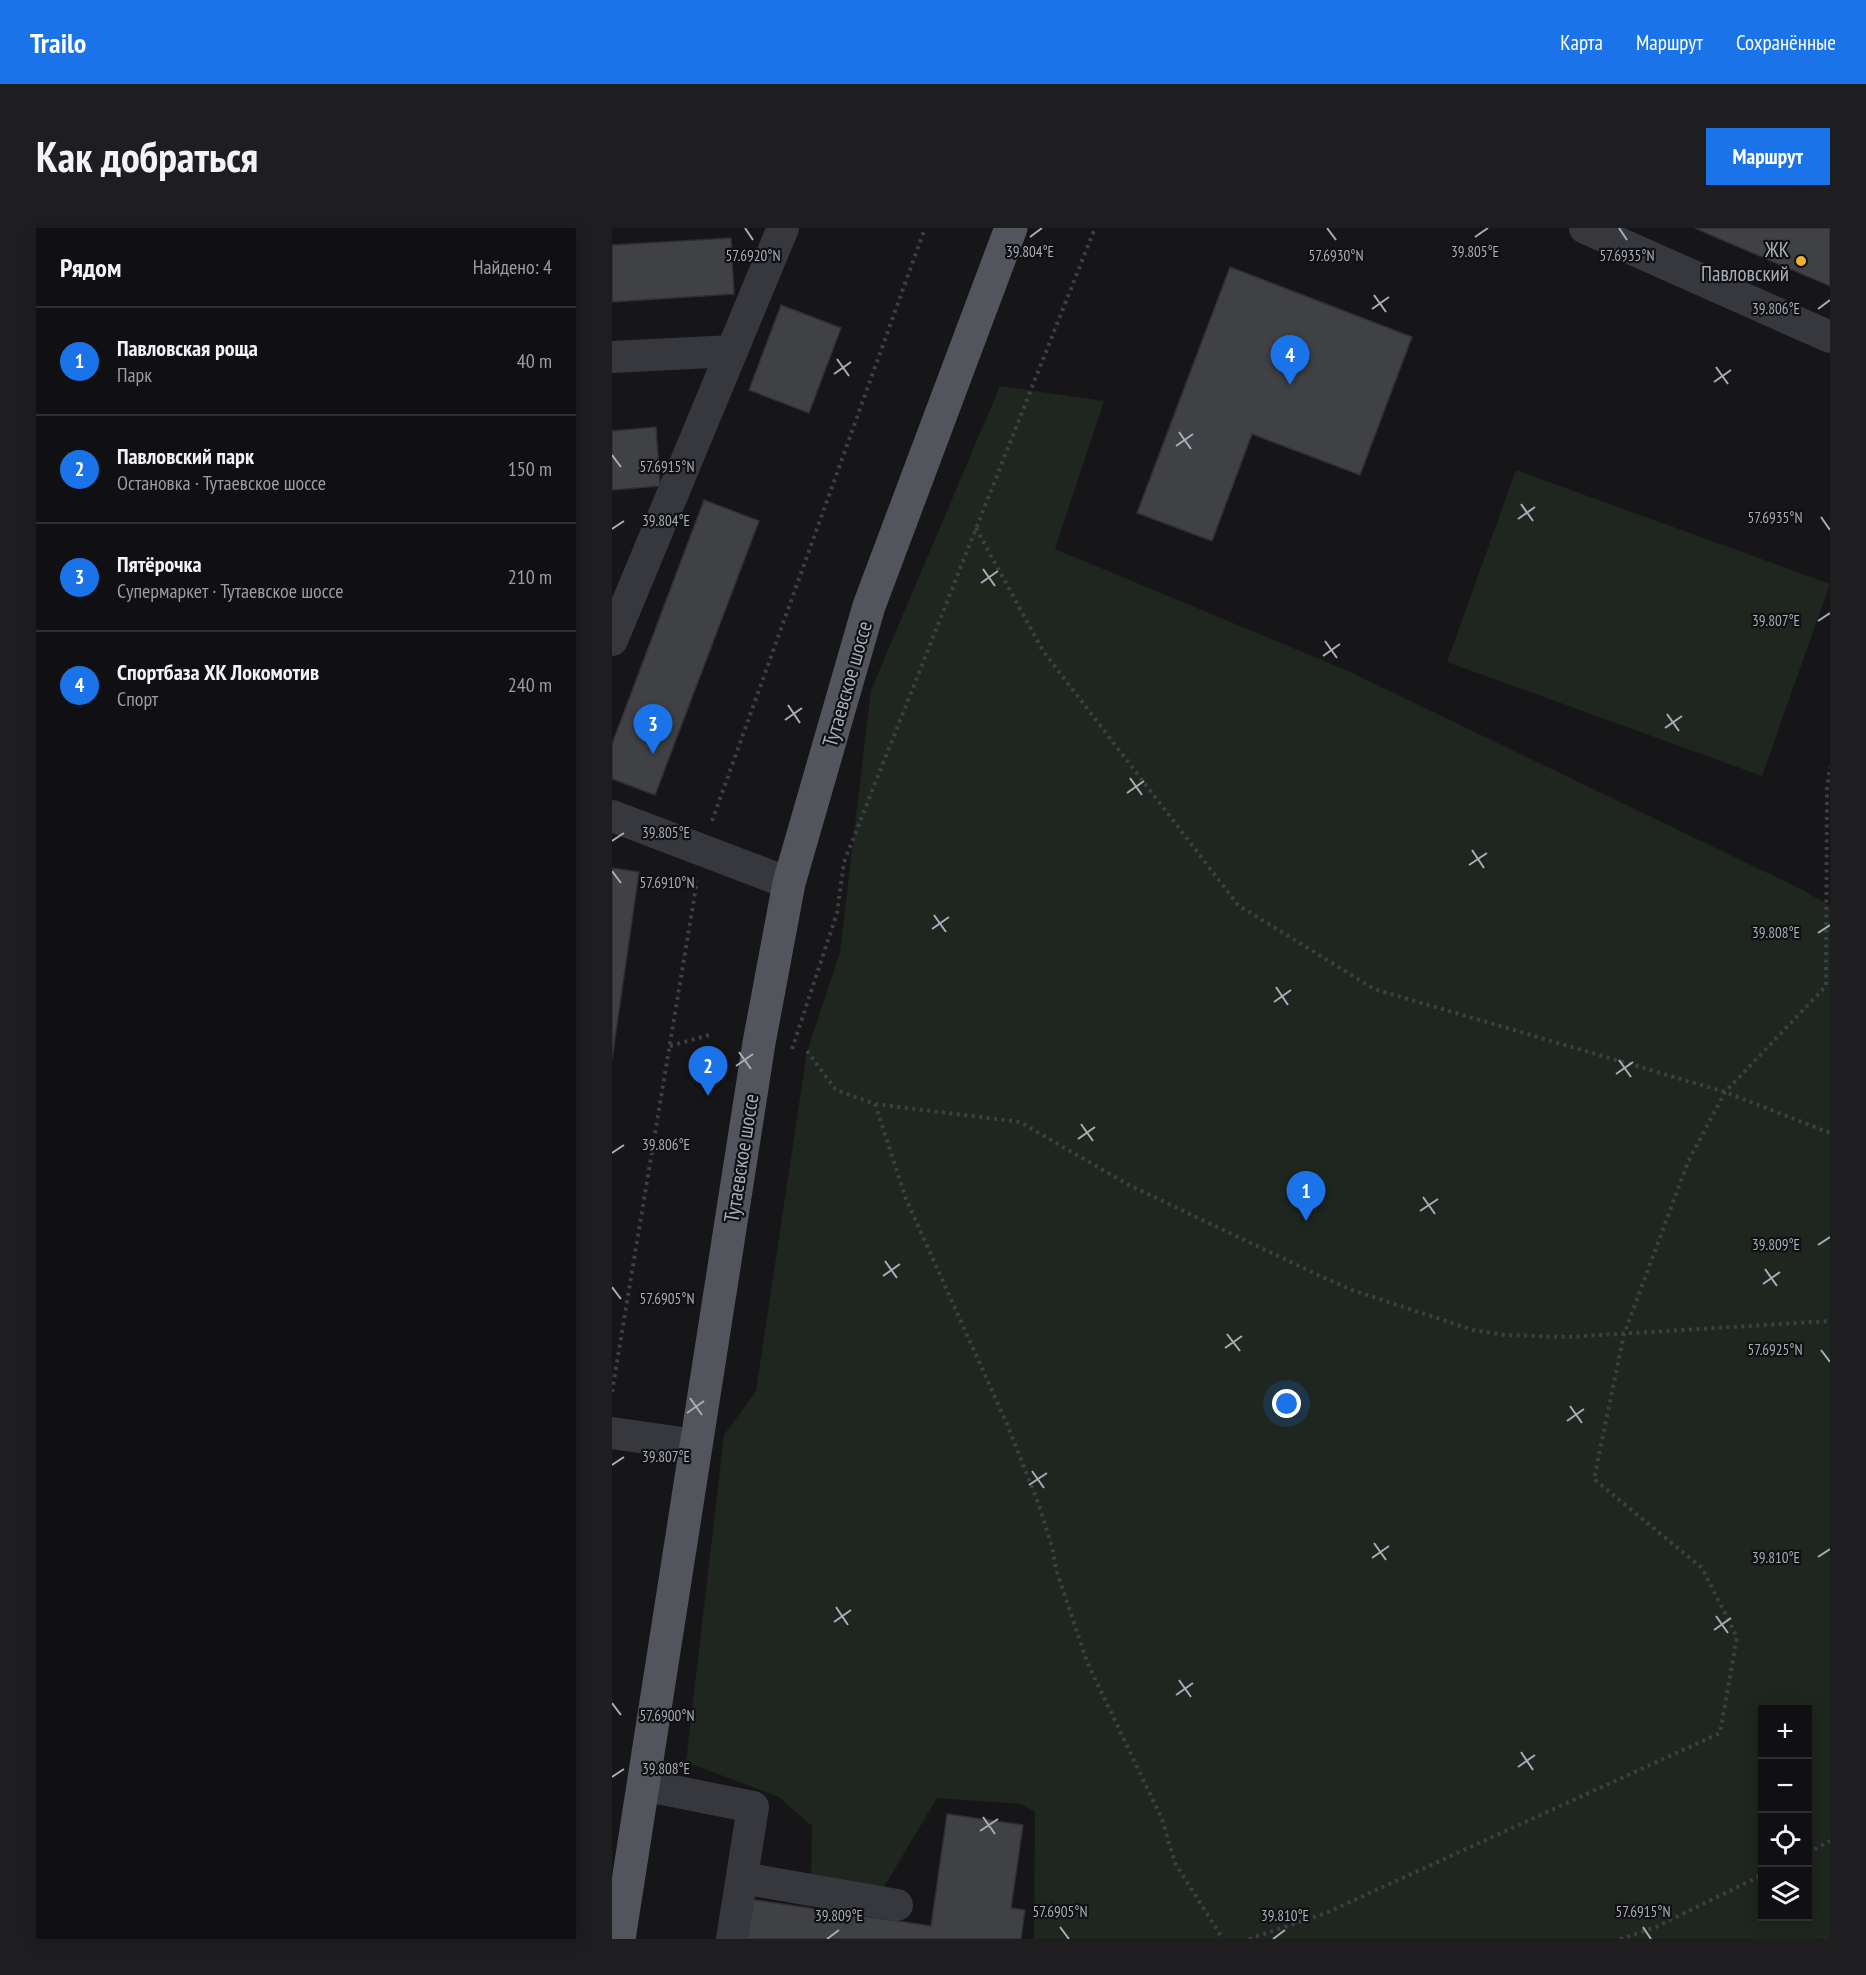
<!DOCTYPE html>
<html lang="ru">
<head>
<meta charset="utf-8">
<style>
	:root { --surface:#101012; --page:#1e1e20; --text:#f1f3f6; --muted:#9c9d9f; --line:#303032; --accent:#1a73e8 }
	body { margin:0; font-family:"PT Sans Narrow",sans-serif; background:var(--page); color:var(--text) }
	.controls { position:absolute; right:18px; bottom:18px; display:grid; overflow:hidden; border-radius:0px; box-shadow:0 3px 15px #0003 }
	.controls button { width:54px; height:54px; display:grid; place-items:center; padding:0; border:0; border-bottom:2px solid var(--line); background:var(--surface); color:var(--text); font:30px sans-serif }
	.you { position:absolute; left:675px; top:1176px; width:21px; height:21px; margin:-15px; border:4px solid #fff; border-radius:50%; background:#1a73e8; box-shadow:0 0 0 9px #1a73e833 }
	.badge { display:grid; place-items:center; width:39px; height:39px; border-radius:50%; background:var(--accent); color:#fff; font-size:20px; font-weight:700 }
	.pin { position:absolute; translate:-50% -50px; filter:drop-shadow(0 2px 3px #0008) }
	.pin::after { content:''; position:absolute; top:32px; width:21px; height:18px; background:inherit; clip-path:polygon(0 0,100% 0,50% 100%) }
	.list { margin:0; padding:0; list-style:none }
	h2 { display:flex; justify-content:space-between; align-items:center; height:78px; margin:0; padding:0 24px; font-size:26px }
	h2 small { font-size:20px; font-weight:400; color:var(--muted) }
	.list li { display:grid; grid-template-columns:39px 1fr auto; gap:18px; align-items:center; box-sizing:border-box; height:108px; padding:0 24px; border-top:2px solid var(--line) }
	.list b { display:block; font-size:22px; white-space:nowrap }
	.list p { margin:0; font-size:20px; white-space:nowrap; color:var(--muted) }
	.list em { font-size:20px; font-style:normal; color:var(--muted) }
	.icon { flex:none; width:33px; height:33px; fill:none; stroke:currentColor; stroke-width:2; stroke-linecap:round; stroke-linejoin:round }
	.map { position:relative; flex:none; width:1218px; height:1711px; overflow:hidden; border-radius:0px }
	header { display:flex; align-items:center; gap:36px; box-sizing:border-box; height:84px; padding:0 30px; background:var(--accent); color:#fff }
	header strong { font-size:28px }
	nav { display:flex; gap:33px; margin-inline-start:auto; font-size:21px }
	.intro { display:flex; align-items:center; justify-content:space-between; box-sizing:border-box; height:144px; padding:0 36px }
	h1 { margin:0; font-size:42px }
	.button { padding:15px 27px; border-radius:0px; background:var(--accent); color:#fff; font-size:21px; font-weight:700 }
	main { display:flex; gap:36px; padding:0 36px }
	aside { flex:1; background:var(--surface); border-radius:0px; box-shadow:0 3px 15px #0003 }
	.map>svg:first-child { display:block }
	.green { fill:#1e261f; fill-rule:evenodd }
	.building { fill:#404145; stroke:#303034; stroke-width:1.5 }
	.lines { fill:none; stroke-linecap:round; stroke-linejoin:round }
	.path { stroke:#3d3f44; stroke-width:4; stroke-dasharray:3 4.5; stroke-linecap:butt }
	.minor { stroke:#37383d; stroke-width:32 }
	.major { stroke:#53555c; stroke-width:33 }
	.ticks { fill:none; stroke:#a8adb8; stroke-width:2 }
	.poi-dot { fill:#f2b134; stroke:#111113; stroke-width:2 }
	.labels { text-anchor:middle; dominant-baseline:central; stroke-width:4.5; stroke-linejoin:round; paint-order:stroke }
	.poi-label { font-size:21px; fill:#a8adb8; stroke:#111113; text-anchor:end }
	.street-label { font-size:21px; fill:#a8adb8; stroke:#111113 }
	.ticks-label { font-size:15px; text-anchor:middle; fill:#a8adb8; stroke:#111113; stroke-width:4.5; stroke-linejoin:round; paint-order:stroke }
</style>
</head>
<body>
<header>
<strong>Trailo</strong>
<nav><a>Карта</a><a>Маршрут</a><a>Сохранённые</a></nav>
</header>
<div class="intro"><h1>Как добраться</h1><a class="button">Маршрут</a></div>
<main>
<aside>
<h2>Рядом<small>Найдено: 4</small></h2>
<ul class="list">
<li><span class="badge">1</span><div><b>Павловская роща</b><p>Парк</p></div><em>40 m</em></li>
<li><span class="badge">2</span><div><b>Павловский парк</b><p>Остановка · Тутаевское шоссе</p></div><em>150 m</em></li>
<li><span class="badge">3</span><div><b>Пятёрочка</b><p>Супермаркет · Тутаевское шоссе</p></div><em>210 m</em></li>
<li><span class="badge">4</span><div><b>Спортбаза ХК Локомотив</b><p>Спорт</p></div><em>240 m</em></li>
</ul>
</aside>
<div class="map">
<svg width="1218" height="1711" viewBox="0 0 1218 1711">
	<rect width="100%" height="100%" fill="#161618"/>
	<g class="green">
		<path d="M 388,158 L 492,173 L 443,321 L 734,442 L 1189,661 L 1218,678 L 1218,1711 L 422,1711 L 423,1584 L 409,1576 L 325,1570 L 269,1664 L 199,1649 L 200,1598 L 167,1569 L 74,1534 L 112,1207 L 144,1163 L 195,823 L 228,724 L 259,462 ZM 1150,1482 L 1196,1482 L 1196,1688 L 1150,1688 Z"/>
		<path d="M 904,242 L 1218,356 L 1150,548 L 835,434 Z"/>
	</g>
	<g class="building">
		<path d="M 1083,0 L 1218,0 L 1218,58 L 1103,9 Z"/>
		<path d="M 119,10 L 122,66 L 0,74 L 0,17 Z"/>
		<path d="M 618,39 L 800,109 L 748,247 L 640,206 L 600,313 L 525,285 Z"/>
		<path d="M 169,77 L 229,100 L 197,185 L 137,162 Z"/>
		<path d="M 44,199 L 48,258 L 0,262 L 0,203 Z"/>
		<path d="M 92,272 L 147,293 L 43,567 L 0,551 L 0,516 Z"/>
		<path d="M 0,640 L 27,644 L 0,831 Z"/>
		<path d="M 335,1586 L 411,1597 L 399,1680 L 413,1682 L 409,1711 L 130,1711 L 136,1671 L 319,1698 Z"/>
	</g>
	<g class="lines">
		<g class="path">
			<path d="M 364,300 L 431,423 L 626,677 L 762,761 L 1113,864 L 1218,905"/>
			<path d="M 100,593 L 313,0"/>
			<path d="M 58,818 L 97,807"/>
			<path d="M 180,821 L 225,685 L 232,634 L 483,0"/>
			<path d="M 195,823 L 224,862 L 263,876 L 294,971 L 395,1196 L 427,1277 L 440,1319 L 444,1341 L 475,1434 L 550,1591 L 563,1635 L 611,1711"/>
			<path d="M 263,876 L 408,894 L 515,956 L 708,1048 L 740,1062 L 861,1102 L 893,1107 L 956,1109 L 1218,1093"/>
			<path d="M 0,1164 L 85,653"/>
			<path d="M 1196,1625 L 1218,1613"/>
			<path d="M 637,1711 L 714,1685 L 1108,1505 L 1125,1409 L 1090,1340 L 982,1251 L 1012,1106 L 1076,934 L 1113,864 L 1214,758 L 1215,561 L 1218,539"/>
			<path d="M 1008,1711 L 1044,1699 L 1150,1647"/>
		</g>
		<g class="minor">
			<path d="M 973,0 L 1218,109"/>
			<path d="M 0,129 L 120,123"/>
			<path d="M 0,412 L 171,0"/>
			<path d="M 0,588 L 177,655"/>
			<path d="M 0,1205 L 84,1217"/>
			<path d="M 31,1557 L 141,1579 L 120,1711"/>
			<path d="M 130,1650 L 285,1677"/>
		</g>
		<path class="major" d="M 7,1711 L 147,815 L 177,655 L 257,378 L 399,0"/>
	</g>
	<path class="ticks" d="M 133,0 L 141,12M 715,0 L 724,12M 1007,0 L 1015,12M 418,9 L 430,0M 863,9 L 876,0M 762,67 L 774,84M 760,81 L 777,69M 1206,81 L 1218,72M 225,131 L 237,148M 1104,139 L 1116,156M 222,146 L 239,134M 1102,154 L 1119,142M 567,204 L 579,221M 564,218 L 581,206M 0,227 L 9,239M 909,276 L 921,293M 1209,289 L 1218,302M 906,291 L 923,279M 0,301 L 12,293M 371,341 L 383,358M 369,355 L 386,343M 1206,393 L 1218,385M 713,413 L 725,430M 711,428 L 728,416M 176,477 L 188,495M 1055,486 L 1067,503M 173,492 L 190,480M 1053,500 L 1070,488M 518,550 L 530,567M 515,565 L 532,553M 0,613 L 12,605M 860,622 L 872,640M 857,637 L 875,625M 0,643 L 9,655M 322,687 L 334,704M 320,701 L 337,689M 1206,705 L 1218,697M 664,759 L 676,777M 662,774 L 679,762M 127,824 L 139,841M 1007,832 L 1019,849M 124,838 L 141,826M 1004,846 L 1021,834M 469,896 L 481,913M 466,911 L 483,899M 0,925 L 12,917M 811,969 L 823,986M 808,983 L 826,971M 1206,1017 L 1218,1009M 273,1033 L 285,1050M 1153,1041 L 1165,1058M 271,1048 L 288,1036M 1151,1056 L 1168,1044M 0,1059 L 9,1071M 615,1106 L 628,1123M 613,1120 L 630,1108M 1209,1122 L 1218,1134M 78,1170 L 90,1187M 958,1178 L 970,1195M 75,1185 L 92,1173M 955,1193 L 972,1181M 0,1237 L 12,1229M 420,1243 L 432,1260M 417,1257 L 435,1245M 762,1315 L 774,1332M 1206,1329 L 1218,1321M 760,1330 L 777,1318M 224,1379 L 236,1397M 1104,1388 L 1116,1405M 222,1394 L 239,1382M 1102,1402 L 1119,1390M 567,1452 L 579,1469M 564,1467 L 581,1455M 0,1475 L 9,1487M 909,1524 L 921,1542M 906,1539 L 923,1527M 0,1549 L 12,1541M 371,1589 L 383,1606M 368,1603 L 386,1591M 448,1699 L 457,1711M 1031,1699 L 1039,1711M 215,1711 L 227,1702M 661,1711 L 673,1702"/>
	<circle class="poi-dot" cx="1189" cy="33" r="6"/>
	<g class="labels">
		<g class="poi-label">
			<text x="1177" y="21">ЖК<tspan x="1177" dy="24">Павловский</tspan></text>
		</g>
		<g class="street-label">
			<text transform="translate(235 456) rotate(-74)">Тутаевское шоссе</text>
			<text transform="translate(129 930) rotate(-81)">Тутаевское шоссе</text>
		</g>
	</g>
	<g class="ticks-label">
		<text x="418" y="29">39.804°E</text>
		<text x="863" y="29">39.805°E</text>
		<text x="141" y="33">57.6920°N</text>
		<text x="724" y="33">57.6930°N</text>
		<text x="1015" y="33">57.6935°N</text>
		<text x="1164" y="86">39.806°E</text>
		<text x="55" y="244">57.6915°N</text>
		<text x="1163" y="295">57.6935°N</text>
		<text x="54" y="298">39.804°E</text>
		<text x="1164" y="398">39.807°E</text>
		<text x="54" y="610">39.805°E</text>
		<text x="55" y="660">57.6910°N</text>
		<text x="1164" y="710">39.808°E</text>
		<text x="54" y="922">39.806°E</text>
		<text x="1164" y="1022">39.809°E</text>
		<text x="55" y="1076">57.6905°N</text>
		<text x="1163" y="1127">57.6925°N</text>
		<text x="54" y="1234">39.807°E</text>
		<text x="1164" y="1335">39.810°E</text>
		<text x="55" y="1493">57.6900°N</text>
		<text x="54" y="1546">39.808°E</text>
		<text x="448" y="1689">57.6905°N</text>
		<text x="1031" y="1689">57.6915°N</text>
		<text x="227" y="1693">39.809°E</text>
		<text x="673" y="1693">39.810°E</text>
	</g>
</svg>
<div class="controls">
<button>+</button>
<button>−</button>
<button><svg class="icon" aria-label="locate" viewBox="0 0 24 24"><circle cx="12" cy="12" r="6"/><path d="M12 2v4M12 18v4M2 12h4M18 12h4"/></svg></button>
<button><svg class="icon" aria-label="layers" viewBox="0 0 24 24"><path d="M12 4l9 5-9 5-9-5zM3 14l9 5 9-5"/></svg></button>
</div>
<div class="you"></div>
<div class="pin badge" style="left:694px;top:993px">1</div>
<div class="pin badge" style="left:96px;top:868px">2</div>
<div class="pin badge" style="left:41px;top:526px">3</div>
<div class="pin badge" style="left:678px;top:157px">4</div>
</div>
</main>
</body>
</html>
